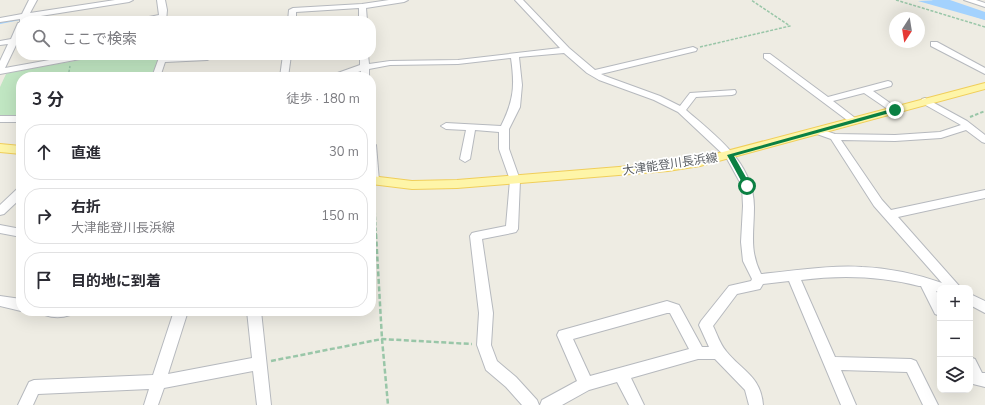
<!DOCTYPE html>
<html lang="ja">
<head>
<meta charset="utf-8">
<style>
	:root { --surface:#fff; --page:#f7f7f7; --text:#2b2b33; --muted:#7c7c81; --line:#e1e1e2 }
	body { margin:0; font-family:"Nunito Sans","Noto Sans JP",sans-serif; background:var(--page); color:var(--text) }
	.controls { position:absolute; right:12px; bottom:12px; display:grid; overflow:hidden; border-radius:8px; box-shadow:0 4px 16px #0002 }
	.controls button { width:36px; height:36px; display:grid; place-items:center; padding:0; border:0; border-bottom:1px solid var(--line); background:var(--surface); color:var(--text); font:20px sans-serif }
	.compass { position:absolute; left:889px; top:12px; width:36px; height:36px; border-radius:50%; background:var(--surface); box-shadow:0 4px 16px #0002; rotate:192deg }
	.stop { position:absolute; width:12px; height:12px; margin:-9px; border:3px solid #0b8043; border-radius:50%; background:#fff }
	.stop.end { background:#0b8043; border-color:#fff; box-shadow:0 1px 4px #0008 }
	.list { margin:0; padding:0; list-style:none }
	h2 { display:flex; justify-content:space-between; align-items:center; height:52px; margin:0; padding:0 16px; font-size:17px }
	h2 small { font-size:13px; font-weight:400; color:var(--muted) }
	.list li { display:grid; grid-template-columns:26px 1fr auto; gap:12px; align-items:center; box-sizing:border-box; height:56px; margin:0 8px 8px; padding:0 8px; border:1px solid var(--line); border-radius:16px }
	.list b { display:block; font-size:15px; white-space:nowrap }
	.list p { margin:0; font-size:13px; white-space:nowrap; color:var(--muted) }
	.list em { font-size:13px; font-style:normal; color:var(--muted) }
	.icon { flex:none; width:22px; height:22px; fill:none; stroke:currentColor; stroke-width:2; stroke-linecap:round; stroke-linejoin:round }
	.map { position:relative; flex:none; width:985px; height:405px; overflow:hidden }
	.search { position:absolute; background:var(--surface); box-shadow:0 4px 16px #0002; left:16px; top:16px; width:360px; height:44px; display:flex; align-items:center; gap:10px; box-sizing:border-box; padding:0 14px; border-radius:16px; color:var(--muted); font-size:15px }
	.panel { position:absolute; background:var(--surface); box-shadow:0 4px 16px #0002; left:16px; top:72px; width:360px; height:244px; border-radius:16px }
	.map>svg:first-child { display:block }
	.green { fill:#c0e6c2 }
	.water { fill:#a3d2fe }
	.lines { fill:none; stroke-linecap:round; stroke-linejoin:round }
	.stream { stroke:#a3d2fe; stroke-width:2 }
	.river { fill:#a3d2fe; fill-rule:evenodd }
	.minor-casing { stroke:#b6b9be; stroke-width:2 }
	.major-casing { stroke:#f0ce5a; stroke-width:2 }
	.path-far2 { stroke:#99c6a8; stroke-width:1.5; stroke-dasharray:3 1.5; stroke-linecap:butt }
	.path-far1 { stroke:#99c6a8; stroke-width:2; stroke-dasharray:3.5 2; stroke-linecap:butt }
	.path { stroke:#99c6a8; stroke-width:2.5; stroke-dasharray:5 2.5; stroke-linecap:butt }
	.minor { fill:#fff; fill-rule:evenodd }
	.major { fill:#fef5a8; fill-rule:evenodd }
	.route { fill:#0b8043 }
	.labels { text-anchor:middle; dominant-baseline:central; stroke-width:3.5; stroke-linejoin:round; paint-order:stroke }
	.street-label { font-size:12px; fill:#5b5f64; stroke:#fff }
</style>
</head>
<body>
<div class="map">
<svg width="985" height="405" viewBox="0 0 985 405">
	<rect width="100%" height="100%" fill="#eeece3"/>
	<path class="green" d="M 109,55 L 164,55 L 156,77 L 21,77 L 21,118 L 0,118 L 0,87 L 6,74 L 11,72 Z"/>
	<path class="water" d="M 940,0 L 985,17 L 985,20 L 918,1 Z"/>
	<g class="lines">
		<path class="stream" d="M 0,23 L 20,19"/>
		<path class="river" d="M 932,0 L 950,0 L 985,12 L 985,20 L 934,3 Z"/>
		<defs>
			<g id="minor">
				<path d="M 29,0 L 37,0 L 30,13 L 115,0 L 133,0 L 129,2 L 28,18 L 26,21 L 20,22 L 20,19 L 0,22 L 0,18 L 22,14 Z"/>
				<path d="M 157,0 L 165,0 L 167,10 L 166,21 L 135,21 L 139,19 L 159,15 Z"/>
				<path d="M 389,0 L 408,0 L 404,2 L 366,8 L 367,21 L 359,21 L 359,8 L 296,12 L 296,21 L 288,21 L 289,10 L 293,8 L 362,4 Z"/>
				<path d="M 515,0 L 523,0 L 569,48 L 595,70 L 693,47 L 697,49 L 696,51 L 601,74 L 605,76 L 660,96 L 680,106 L 690,93 L 735,90 L 736,92 L 735,94 L 732,95 L 696,97 L 686,110 C 716,136 754,163 754,207 C 754,233 749,250 761,274 C 795,271 828,265 862,267 C 890,268 916,274 942,283 L 874,206 L 831,139 L 814,133 L 812,131 L 817,128 L 835,134 L 895,135 L 940,132 L 961,125 L 922,103 L 921,101 L 922,99 L 925,98 L 967,121 L 985,135 L 985,143 L 982,142 L 966,130 L 941,138 L 895,141 L 841,140 L 882,200 L 891,210 L 985,190 L 985,198 L 898,217 L 961,288 L 940,288 L 940,292 L 936,291 L 940,298 L 940,316 L 935,314 L 921,286 L 919,286 C 880,276 841,275 801,280 L 835,357 L 911,359 L 916,361 L 938,405 L 923,405 L 907,372 L 841,370 L 856,405 L 841,405 L 789,281 L 763,284 L 760,289 L 737,294 L 713,326 C 717,334 720,344 726,351 C 742,371 761,376 763,405 L 749,405 L 745,390 L 715,359 L 698,359 L 631,378 L 644,405 L 629,405 L 617,382 L 589,390 L 562,405 L 540,405 L 542,400 L 577,381 L 557,335 L 559,331 L 667,301 L 679,305 L 702,347 L 709,347 L 699,325 L 701,321 L 729,286 L 751,281 L 752,279 L 743,261 L 741,242 L 743,206 L 742,186 L 726,157 L 678,112 L 654,100 L 599,80 L 587,73 L 564,53 L 519,57 L 522,85 L 520,107 L 509,129 L 509,149 L 520,180 L 518,229 L 516,232 L 512,233 L 482,239 L 493,313 L 491,345 L 497,361 L 516,377 L 537,400 L 539,405 L 522,405 L 506,387 L 486,370 L 477,345 L 479,313 L 470,236 L 472,233 L 476,232 L 506,226 L 510,180 L 499,149 L 499,132 L 475,130 L 470,159 L 465,162 L 460,159 L 466,130 L 446,129 L 441,126 L 446,123 L 501,126 C 514,100 515,86 511,58 L 458,64 L 390,65 L 369,69 L 369,77 L 361,77 L 361,71 L 343,77 L 331,77 L 332,75 L 360,65 L 360,55 L 368,55 L 369,64 L 390,61 L 458,60 L 560,48 ZM 667,313 L 670,313 L 689,349 L 590,376 L 573,339 Z"/>
				<path d="M 964,0 L 976,0 L 985,3 L 985,7 Z"/>
				<path d="M 191,18 L 194,18 L 194,21 L 176,21 L 180,19 Z"/>
				<path d="M 18,23 L 21,23 L 21,33 L 19,38 L 21,39 L 21,41 L 17,43 L 5,68 L 77,55 L 95,55 L 91,57 L 0,74 L 0,61 L 8,44 L 0,45 L 0,41 L 11,39 Z"/>
				<path d="M 931,42 L 937,42 L 985,68 L 985,74 L 931,46 Z"/>
				<path d="M 764,54 L 770,54 L 828,97 L 888,81 L 891,82 L 892,84 L 891,86 L 873,91 L 900,110 L 895,113 L 892,112 L 864,93 L 833,101 L 859,121 L 857,123 L 851,123 L 764,58 Z"/>
				<path d="M 160,55 L 168,55 L 167,57 L 207,56 L 211,58 L 207,60 L 165,62 L 160,77 L 152,77 Z"/>
				<path d="M 283,55 L 291,55 L 288,77 L 280,77 Z"/>
				<rect x="0" y="116" width="21" height="6"/>
				<path d="M 371,142 L 376,145 L 379,181 L 378,184 L 371,184 Z"/>
				<path d="M 21,188 L 21,198 L 4,214 L 0,215 L 0,205 L 17,189 Z"/>
				<path d="M 0,225 L 21,229 L 21,237 L 0,233 Z"/>
				<path d="M 970,294 L 985,301 L 985,313 L 970,305 Z"/>
				<path d="M 0,296 L 21,299 L 21,311 L 0,306 Z"/>
				<path d="M 43,311 L 72,311 L 70,315 C 62,318 53,318 45,315 Z"/>
				<path d="M 174,311 L 188,311 L 168,374 L 252,358 L 247,311 L 261,311 L 271,405 L 257,405 L 253,371 L 164,388 L 158,405 L 144,405 L 149,389 L 38,394 L 33,405 L 18,405 L 29,382 L 34,380 L 153,375 Z"/>
				<path d="M 970,357 L 975,359 L 982,373 L 985,373 L 985,387 L 973,384 L 970,378 Z"/>
			</g>
			<g id="major">
				<path d="M 985,83 L 985,89 L 700,166 L 668,171 L 457,188 L 412,189 L 371,184 L 371,176 L 412,181 L 457,180 L 668,163 L 700,158 Z"/>
				<path d="M 0,144 L 21,146 L 21,154 L 0,152 Z"/>
			</g>
		</defs>
		<use href="#minor" class="minor-casing"/>
		<use href="#major" class="major-casing"/>
		<g class="path-far2">
			<path d="M 896,0 L 985,27"/>
			<path d="M 700,47 L 790,26 L 751,0"/>
			<path d="M 68,77 L 70,66"/>
		</g>
		<g class="path-far1">
			<path d="M 970,117 L 985,111"/>
			<path d="M 374,189 L 376,235"/>
		</g>
		<g class="path">
			<path d="M 376,234 L 382,339 L 388,405"/>
			<path d="M 271,361 L 382,339 L 472,344"/>
		</g>
		<use href="#minor" class="minor"/>
		<use href="#major" class="major"/>
	</g>
	<path class="route" d="M 895,108 L 898,110 L 897,111 L 734,156 L 751,186 L 747,188 L 745,188 L 727,155 Z"/>
	<g class="labels">
		<g class="street-label">
			<text transform="translate(670 164) rotate(-8)">大津能登川長浜線</text>
		</g>
	</g>
</svg>
<div class="controls">
<button>+</button>
<button>−</button>
<button><svg class="icon" aria-label="layers" viewBox="0 0 24 24"><path d="M12 4l9 5-9 5-9-5zM3 14l9 5 9-5"/></svg></button>
</div>
<svg class="compass" viewBox="-18 -18 36 36"><path d="M0-13l5 13h-10z" fill="#e53935"/><path d="M0 13l5-13h-10z" fill="#7c7c81"/></svg>
<div class="stop" style="left:747px;top:186px"></div>
<div class="stop end" style="left:895px;top:110px"></div>
<div class="search"><svg class="icon" aria-label="search" viewBox="0 0 24 24"><circle cx="10" cy="10" r="6"/><path d="M15 15l6 6"/></svg>ここで検索</div>
<section class="panel">
<h2>3 分<small>徒歩 · 180 m</small></h2>
<ul class="list">
<li><svg class="icon" aria-label="ahead" viewBox="0 0 24 24"><path d="M12 20V5M6 11l6-6 6 6"/></svg><div><b>直進</b></div><em>30 m</em></li>
<li><svg class="icon" aria-label="right" viewBox="0 0 24 24"><path d="M7 20v-9h11M14 6l5 5-5 5"/></svg><div><b>右折</b><p>大津能登川長浜線</p></div><em>150 m</em></li>
<li><svg class="icon" aria-label="arrive" viewBox="0 0 24 24"><path d="M6 21V4h12l-3 4 3 4H6"/></svg><div><b>目的地に到着</b></div></li>
</ul>
</section>
</div>
</body>
</html>
